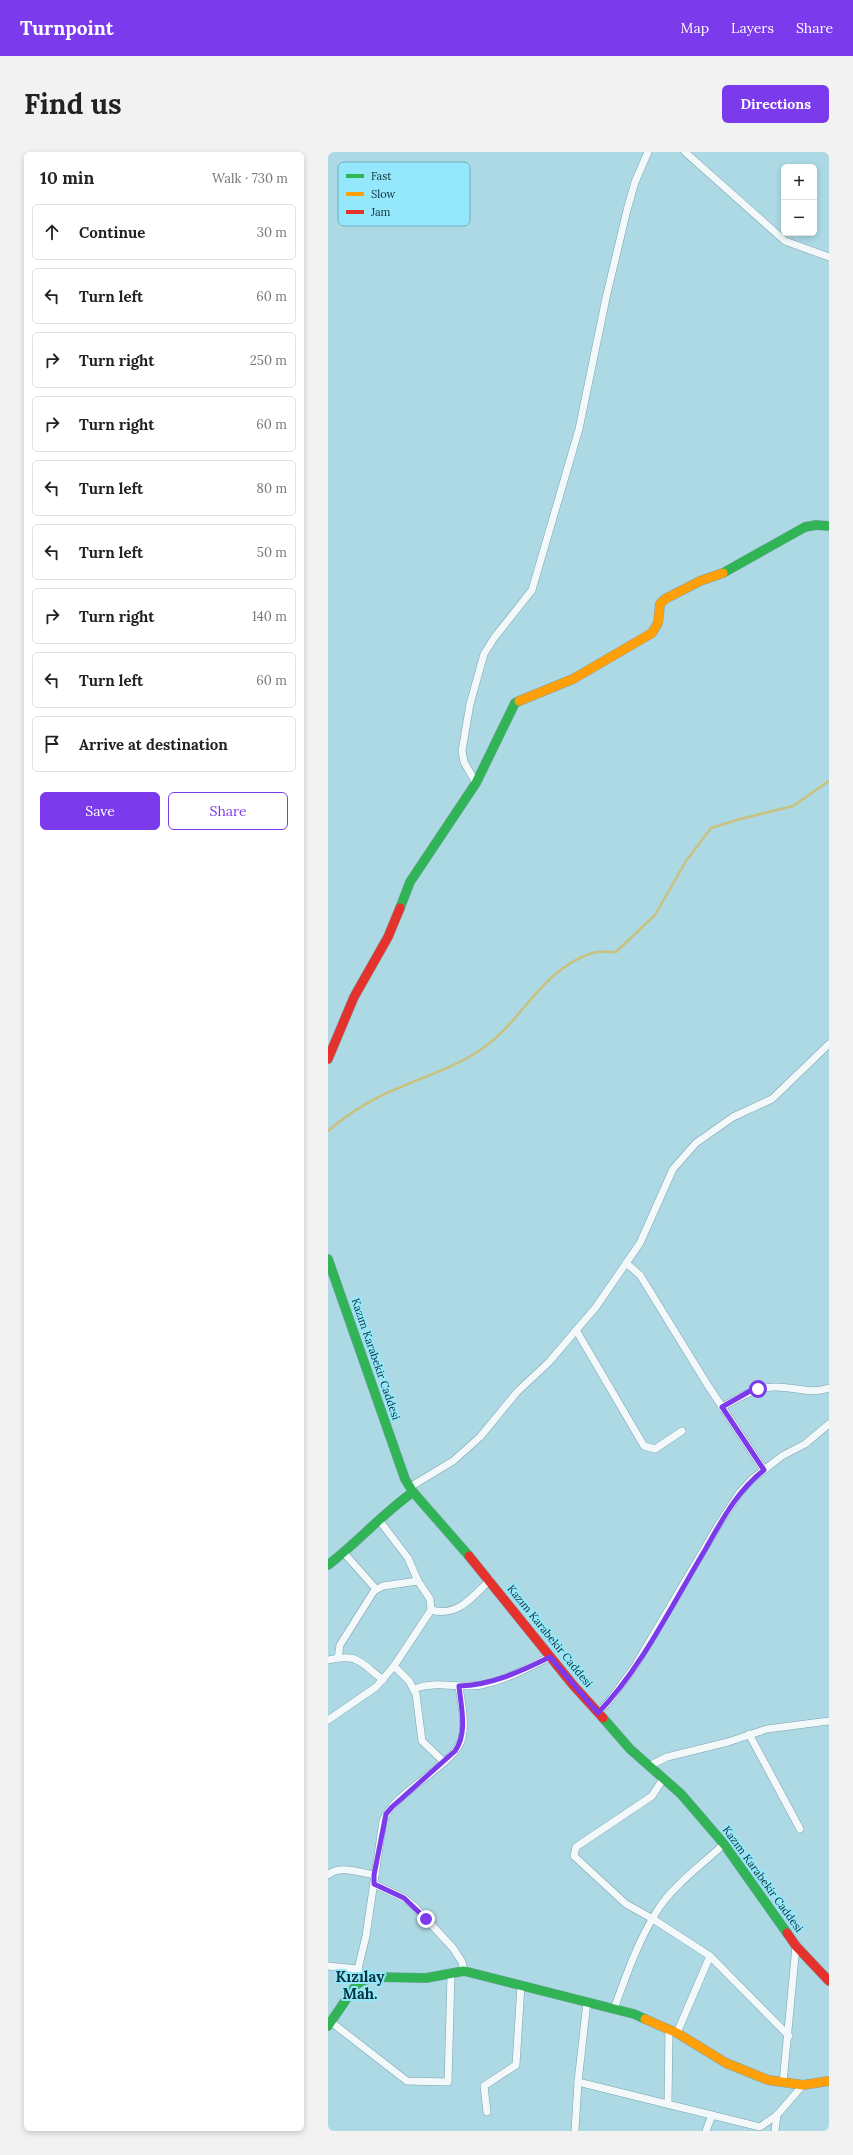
<!DOCTYPE html>
<html lang="en">
<head>
<meta charset="utf-8">
<style>
	:root { --surface:#fff; --page:#f2f2f2; --text:#222; --muted:#767676; --line:#e0e0e0; --accent:#7c3aed }
	body { margin:0; font-family:Lora,serif; background:var(--page); color:var(--text) }
	.controls { position:absolute; right:12px; top:12px; display:grid; overflow:hidden; border-radius:6px; box-shadow:0 2px 6px #0003 }
	.controls button { width:36px; height:36px; display:grid; place-items:center; padding:0; border:0; border-bottom:1px solid var(--line); background:var(--surface); color:var(--text); font:20px sans-serif }
	.stop { position:absolute; width:12px; height:12px; margin:-9px; border:3px solid #7c3aed; border-radius:50%; background:#fff }
	.stop.end { background:#7c3aed; border-color:#fff; box-shadow:0 1px 4px #0008 }
	.list { margin:0; padding:0; list-style:none }
	h2 { display:flex; justify-content:space-between; align-items:center; height:52px; margin:0; padding:0 16px; font-size:17px }
	h2 small { font-size:13px; font-weight:400; color:var(--muted) }
	.list li { display:grid; grid-template-columns:26px 1fr auto; gap:12px; align-items:center; box-sizing:border-box; height:56px; margin:0 8px 8px; padding:0 8px; border:1px solid var(--line); border-radius:6px }
	.list b { display:block; font-size:15px; white-space:nowrap }
	.list em { font-size:13px; font-style:normal; color:var(--muted) }
	.actions { display:flex; gap:8px; padding:12px 16px }
	.actions a { flex:1; padding:9px 0; border:1px solid var(--accent); border-radius:6px; text-align:center; font-size:14px; color:var(--accent) }
	.actions .main { background:var(--accent); color:#fff }
	.icon { flex:none; width:22px; height:22px; fill:none; stroke:currentColor; stroke-width:2; stroke-linecap:round; stroke-linejoin:round }
	.map { position:relative; flex:none; width:501px; height:1979px; overflow:hidden; border-radius:6px }
	header { display:flex; align-items:center; gap:24px; box-sizing:border-box; height:56px; padding:0 20px; background:var(--accent); color:#fff }
	header strong { font-size:19px }
	nav { display:flex; gap:22px; margin-inline-start:auto; font-size:14px }
	.intro { display:flex; align-items:center; justify-content:space-between; box-sizing:border-box; height:96px; padding:0 24px }
	h1 { margin:0; font-size:28px }
	.button { padding:10px 18px; border-radius:6px; background:var(--accent); color:#fff; font-size:14px; font-weight:700 }
	main { display:flex; gap:24px; padding:0 24px }
	aside { flex:1; background:var(--surface); border-radius:6px; box-shadow:0 2px 6px #0003 }
	.map>svg:first-child { display:block }
	.lines { fill:none; stroke-linecap:round; stroke-linejoin:round }
	.stream { stroke:#c9c27e; stroke-width:2.5 }
	.street-casing { stroke:#7da2aa; stroke-width:8 }
	.fast-casing { stroke:#7da2aa; stroke-width:10 }
	.slow-casing { stroke:#7da2aa; stroke-width:10 }
	.jam-casing { stroke:#7da2aa; stroke-width:10 }
	.street { stroke:#f3f9fb; stroke-width:7 }
	.fast { stroke:#30b455; stroke-width:9 }
	.slow { stroke:#ff9f0a; stroke-width:9 }
	.jam { stroke:#e5322d; stroke-width:9 }
	.route { stroke:#7c3aed; stroke-width:5 }
	.labels { text-anchor:middle; dominant-baseline:central; stroke-width:4; stroke-linejoin:round; paint-order:stroke }
	.street-label { font-size:11px; fill:#0c3038; stroke:#95e8fb }
	.district-label { font-size:15px; font-weight:bold; fill:#04353e; stroke:#95e8fb }
	.key { fill:#95e8fb; stroke:#6cb1c0; stroke-width:1 }
	.key-label { font-size:11px; fill:#0c3038 }
</style>
</head>
<body>
<header>
<strong>Turnpoint</strong>
<nav><a>Map</a><a>Layers</a><a>Share</a></nav>
</header>
<div class="intro"><h1>Find us</h1><a class="button">Directions</a></div>
<main>
<aside>
<h2>10 min<small>Walk · 730 m</small></h2>
<ul class="list">
<li><svg class="icon" aria-label="ahead" viewBox="0 0 24 24"><path d="M12 20V5M6 11l6-6 6 6"/></svg><div><b>Continue</b></div><em>30 m</em></li>
<li><svg class="icon" aria-label="left" viewBox="0 0 24 24"><path d="M17 20v-9H6M10 6l-5 5 5 5"/></svg><div><b>Turn left</b></div><em>60 m</em></li>
<li><svg class="icon" aria-label="right" viewBox="0 0 24 24"><path d="M7 20v-9h11M14 6l5 5-5 5"/></svg><div><b>Turn right</b></div><em>250 m</em></li>
<li><svg class="icon" aria-label="right" viewBox="0 0 24 24"><path d="M7 20v-9h11M14 6l5 5-5 5"/></svg><div><b>Turn right</b></div><em>60 m</em></li>
<li><svg class="icon" aria-label="left" viewBox="0 0 24 24"><path d="M17 20v-9H6M10 6l-5 5 5 5"/></svg><div><b>Turn left</b></div><em>80 m</em></li>
<li><svg class="icon" aria-label="left" viewBox="0 0 24 24"><path d="M17 20v-9H6M10 6l-5 5 5 5"/></svg><div><b>Turn left</b></div><em>50 m</em></li>
<li><svg class="icon" aria-label="right" viewBox="0 0 24 24"><path d="M7 20v-9h11M14 6l5 5-5 5"/></svg><div><b>Turn right</b></div><em>140 m</em></li>
<li><svg class="icon" aria-label="left" viewBox="0 0 24 24"><path d="M17 20v-9H6M10 6l-5 5 5 5"/></svg><div><b>Turn left</b></div><em>60 m</em></li>
<li><svg class="icon" aria-label="arrive" viewBox="0 0 24 24"><path d="M6 21V4h12l-3 4 3 4H6"/></svg><div><b>Arrive at destination</b></div></li>
</ul>
<div class="actions"><a class="main">Save</a><a>Share</a></div>
</aside>
<div class="map">
<svg width="501" height="1979" viewBox="0 0 501 1979">
	<rect width="100%" height="100%" fill="#acd9e4"/>
	<g class="lines">
		<path class="stream" d="M 0,979 C 21,961 47,945 73,935 C 100,923 130,914 155,896 C 196,867 213,818 264,801 C 271,799 281,800 288,800 L 327,763 L 358,709 L 383,676 L 412,667 L 465,654 L 501,629"/>
		<defs>
			<g id="street">
				<path d="M 357,0 L 457,89 L 501,105"/>
				<path d="M 148,631 L 136,610 L 134,599 L 142,552 L 156,502 L 166,486 L 204,438 L 251,277 L 278,146 L 299,58 L 307,30 L 320,0"/>
				<path d="M 298,1111 L 312,1123 L 379,1232 L 436,1318"/>
				<path d="M 248,1178 L 316,1294 L 327,1297 L 354,1279"/>
				<path d="M 394,1255 C 411,1246 426,1236 446,1235 C 463,1234 484,1243 501,1236"/>
				<path d="M 82,1335 L 125,1309 L 152,1285 L 189,1240 L 221,1210 L 268,1155 L 312,1091 L 345,1017 L 368,991 L 405,965 L 444,947 L 501,892"/>
				<path d="M 16,1401 L 48,1437"/>
				<path d="M 103,1458 C 131,1465 144,1445 162,1428"/>
				<path d="M 10,1506 L 12,1493 L 46,1439 L 55,1434 L 90,1429"/>
				<path d="M 0,1508 C 30,1501 32,1510 55,1528"/>
				<path d="M 66,1514 L 81,1529 L 88,1542 L 94,1589 L 115,1609"/>
				<path d="M 86,1537 C 108,1528 131,1537 153,1533 C 178,1528 200,1516 222,1505"/>
				<path d="M 270,1561 L 282,1548 L 307,1514 L 391,1372 L 412,1340 L 424,1327 L 454,1304 L 477,1292 L 501,1272"/>
				<path d="M 0,1568 L 48,1535 L 66,1514 L 103,1458 L 102,1447 L 90,1429 L 80,1406 L 51,1368"/>
				<path d="M 421,1582 L 472,1677"/>
				<path d="M 321,1614 L 339,1605 L 400,1590 L 439,1577 L 501,1569"/>
				<path d="M 335,1627 L 324,1644 L 248,1695 L 246,1704 L 298,1752 L 325,1767 L 382,1804 L 461,1884"/>
				<path d="M 0,1723 C 12,1712 32,1721 47,1723"/>
				<path d="M 46,1732 L 76,1746 L 87,1755 L 125,1796 L 134,1810 L 136,1819"/>
				<path d="M 0,1814 L 30,1817"/>
				<path d="M 33,1828 L 30,1817 L 38,1784 L 55,1669 C 66,1639 128,1613 134,1586 C 138,1570 133,1550 131,1534"/>
				<path d="M 286,1857 C 298,1824 310,1789 329,1759 C 345,1733 374,1713 396,1692"/>
				<path d="M 3,1870 L 79,1929 L 120,1930 L 123,1823"/>
				<path d="M 349,1881 L 382,1804"/>
				<path d="M 250,1930 L 432,1975 L 449,1963 L 475,1933"/>
				<path d="M 455,1931 L 468,1794"/>
				<path d="M 340,1952 L 341,1878"/>
				<path d="M 159,1960 L 156,1934 L 188,1913 L 193,1833"/>
				<path d="M 247,1979 L 250,1930 L 259,1850"/>
				<path d="M 378,1979 L 384,1963"/>
				<path d="M 447,1979 L 449,1963"/>
			</g>
			<g id="fast">
				<path d="M 395,421 L 477,375 L 488,373 L 501,374"/>
				<path d="M 72,756 L 82,730 L 148,631 L 187,551 L 191,549"/>
				<path d="M 0,1107 L 77,1327 L 85,1340 L 141,1404"/>
				<path d="M 0,1413 C 30,1390 54,1362 85,1340"/>
				<path d="M 275,1566 L 302,1597 L 353,1642 L 396,1692 L 459,1781"/>
				<path d="M 0,1874 L 28,1833 L 34,1829 L 47,1825 L 98,1826 L 136,1819 L 306,1862 L 317,1867"/>
			</g>
			<g id="slow">
				<path d="M 191,549 L 245,527 L 324,481 L 330,471 L 332,452 L 337,447 L 372,429 L 395,421"/>
				<path d="M 317,1867 L 349,1881 L 398,1911 L 440,1928 L 475,1933 L 501,1929"/>
			</g>
			<g id="jam">
				<path d="M 0,907 L 26,845 L 60,785 L 72,756"/>
				<path d="M 141,1404 L 245,1533 L 275,1566"/>
				<path d="M 459,1781 L 468,1794 L 501,1829"/>
			</g>
		</defs>
		<use href="#street" class="street-casing"/>
		<use href="#fast" class="fast-casing"/>
		<use href="#slow" class="slow-casing"/>
		<use href="#jam" class="jam-casing"/>
		<use href="#street" class="street"/>
		<use href="#fast" class="fast"/>
		<use href="#slow" class="slow"/>
		<use href="#jam" class="jam"/>
	</g>
	<g class="lines">
		<path class="route" d="M 98,1767 L 76,1746 L 46,1732 L 46,1723 L 58,1662 L 64,1655 L 127,1599 C 140,1581 133,1555 131,1534 C 165,1533 193,1519 222,1505 L 270,1561 C 313,1517 345,1451 377,1398 C 394,1368 409,1339 436,1318 L 394,1255 L 422,1239 L 430,1237"/>
	</g>
	<g class="labels">
		<g class="street-label">
			<text transform="translate(48 1207) rotate(71)">Kazım Karabekir Caddesi</text>
			<text transform="translate(222 1484) rotate(51)">Kazım Karabekir Caddesi</text>
			<text transform="translate(435 1727) rotate(54)">Kazım Karabekir Caddesi</text>
		</g>
		<g class="district-label">
			<text x="32" y="1824">Kızılay<tspan x="32" dy="17">Mah.</tspan></text>
		</g>
	</g>
	<rect x="10" y="10" width="132" height="64" rx="6" class="key"/>
	<rect x="18" y="22" width="18" height="4" fill="#30b455"/>
	<rect x="18" y="40" width="18" height="4" fill="#ff9f0a"/>
	<rect x="18" y="58" width="18" height="4" fill="#e5322d"/>
	<g class="key-label">
		<text x="43" y="28">Fast</text>
		<text x="43" y="46">Slow</text>
		<text x="43" y="64">Jam</text>
	</g>
</svg>
<div class="controls">
<button>+</button>
<button>−</button>
</div>
<div class="stop" style="left:430px;top:1237px"></div>
<div class="stop end" style="left:98px;top:1767px"></div>
</div>
</main>
</body>
</html>
